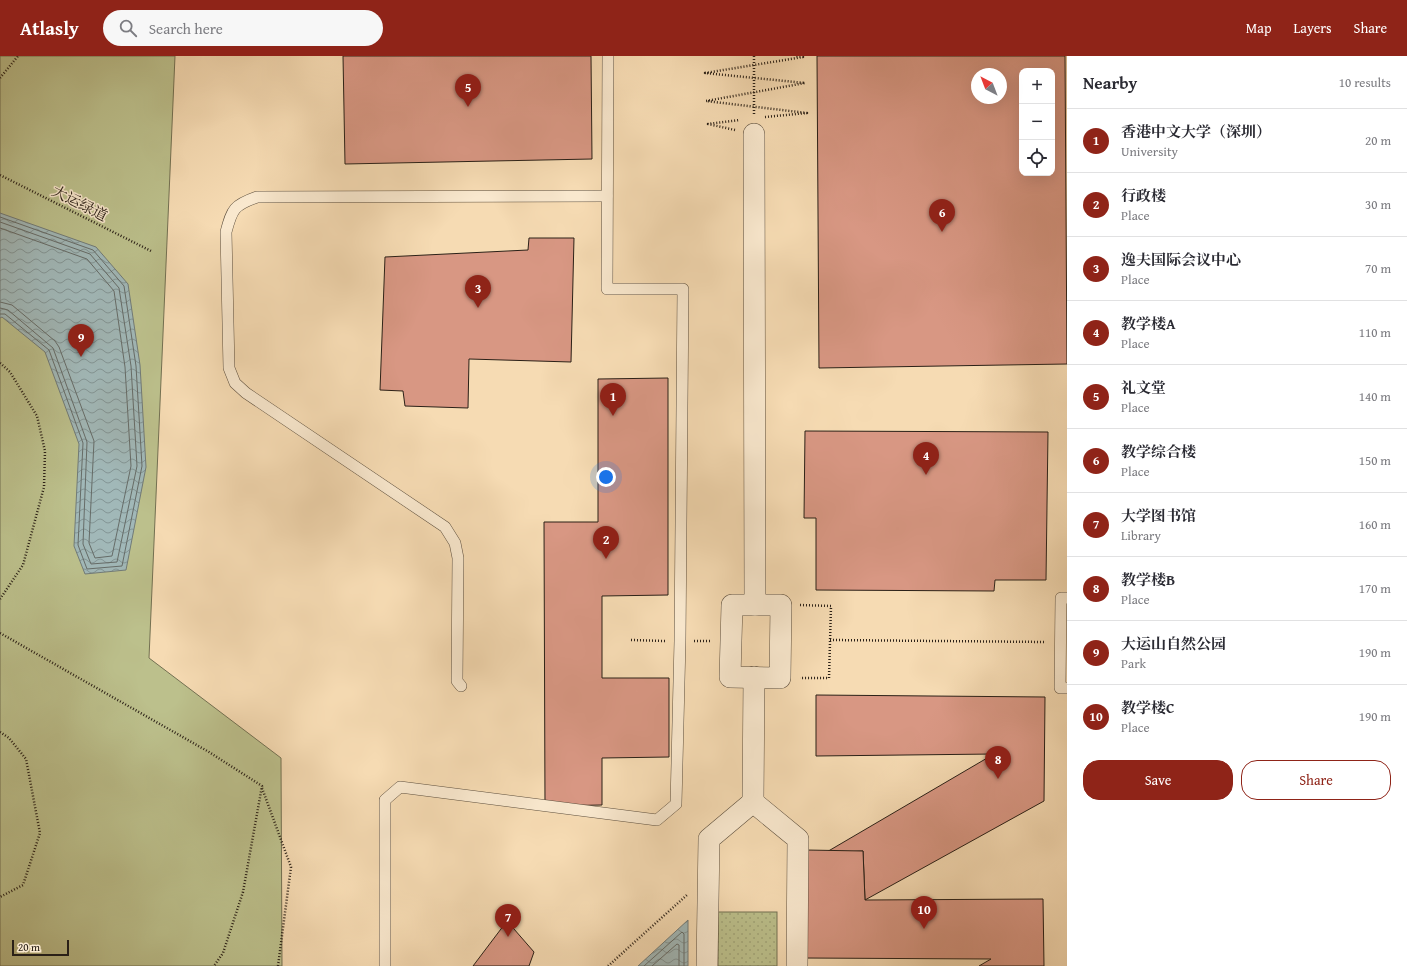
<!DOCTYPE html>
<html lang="en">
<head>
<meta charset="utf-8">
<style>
	:root { --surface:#fff; --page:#f7f7f7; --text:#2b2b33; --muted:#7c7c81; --line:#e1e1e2; --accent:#8f2418 }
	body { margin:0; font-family:"Gentium Book Plus","Noto Serif SC",serif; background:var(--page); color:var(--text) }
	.controls { position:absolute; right:12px; top:12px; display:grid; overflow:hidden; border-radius:8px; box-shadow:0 4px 16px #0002 }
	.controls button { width:36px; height:36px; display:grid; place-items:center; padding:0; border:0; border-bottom:1px solid var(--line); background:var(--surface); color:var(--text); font:20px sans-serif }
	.compass { position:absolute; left:971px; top:12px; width:36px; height:36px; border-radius:50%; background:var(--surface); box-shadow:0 4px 16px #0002; rotate:318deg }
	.scale { position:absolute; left:12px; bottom:10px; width:57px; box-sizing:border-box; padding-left:4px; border:2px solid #2a2017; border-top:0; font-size:11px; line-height:14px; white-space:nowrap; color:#2a2017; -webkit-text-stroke:3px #f9e8ce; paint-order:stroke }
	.you { position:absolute; left:606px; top:421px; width:14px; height:14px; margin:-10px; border:3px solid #fff; border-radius:50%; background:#1a73e8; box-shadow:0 0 0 6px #1a73e833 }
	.badge { display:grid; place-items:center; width:26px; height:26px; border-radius:50%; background:var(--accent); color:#fff; font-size:13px; font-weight:700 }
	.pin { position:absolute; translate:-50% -33px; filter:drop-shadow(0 1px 2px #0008) }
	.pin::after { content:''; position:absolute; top:21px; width:14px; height:12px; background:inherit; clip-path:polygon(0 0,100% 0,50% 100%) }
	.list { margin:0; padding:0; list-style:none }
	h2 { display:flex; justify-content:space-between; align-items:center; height:52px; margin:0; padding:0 16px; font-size:17px }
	h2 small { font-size:13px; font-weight:400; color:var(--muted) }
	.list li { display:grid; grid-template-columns:26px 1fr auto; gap:12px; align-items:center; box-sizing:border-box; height:64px; padding:0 16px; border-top:1px solid var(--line) }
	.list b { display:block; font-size:15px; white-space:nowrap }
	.list p { margin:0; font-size:13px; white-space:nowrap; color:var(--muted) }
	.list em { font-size:13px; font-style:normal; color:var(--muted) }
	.actions { display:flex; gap:8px; padding:12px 16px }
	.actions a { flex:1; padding:9px 0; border:1px solid var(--accent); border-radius:16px; text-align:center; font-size:14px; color:var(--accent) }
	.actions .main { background:var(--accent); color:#fff }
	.icon { flex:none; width:22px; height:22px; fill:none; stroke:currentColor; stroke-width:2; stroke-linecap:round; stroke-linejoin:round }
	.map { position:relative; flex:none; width:1067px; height:910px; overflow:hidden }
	header { display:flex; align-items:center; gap:24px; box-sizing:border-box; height:56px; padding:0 20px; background:var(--accent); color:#fff }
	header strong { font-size:19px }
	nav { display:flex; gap:22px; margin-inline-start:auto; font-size:14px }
	.search { width:280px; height:36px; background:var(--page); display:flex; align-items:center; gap:10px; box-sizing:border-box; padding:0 14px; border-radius:22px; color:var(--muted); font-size:15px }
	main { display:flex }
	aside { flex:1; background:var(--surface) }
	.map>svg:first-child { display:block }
	.grass { fill:url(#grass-dots); stroke:#737052 }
	.green { fill:#bcc08c; stroke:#737052 }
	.water { fill:url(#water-waves); stroke:#717b78 }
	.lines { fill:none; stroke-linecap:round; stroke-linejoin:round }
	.shore { stroke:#666c68; stroke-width:1 }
	.building { fill:#d89783; stroke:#2a2017; fill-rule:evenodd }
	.lane-casing { stroke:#5d4f3e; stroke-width:12 }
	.street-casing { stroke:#5d4f3e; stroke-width:22 }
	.path { stroke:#2a2017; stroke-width:2.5; stroke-dasharray:1 2; stroke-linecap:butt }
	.lane { stroke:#f9e8ce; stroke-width:11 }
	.street { stroke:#f9e8ce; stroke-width:21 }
	.labels { text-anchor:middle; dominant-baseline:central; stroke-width:3; stroke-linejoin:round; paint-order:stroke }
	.street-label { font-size:15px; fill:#2a2017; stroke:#f9e8ce }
</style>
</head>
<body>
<header>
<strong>Atlasly</strong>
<div class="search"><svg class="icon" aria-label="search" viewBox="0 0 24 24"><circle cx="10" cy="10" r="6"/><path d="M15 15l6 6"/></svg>Search here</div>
<nav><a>Map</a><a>Layers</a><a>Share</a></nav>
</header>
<main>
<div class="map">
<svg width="1067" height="910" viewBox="0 0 1067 910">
	<defs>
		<pattern id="grass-dots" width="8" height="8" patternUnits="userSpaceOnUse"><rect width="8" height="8" fill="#bcc08c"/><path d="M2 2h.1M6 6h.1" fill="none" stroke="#a2a578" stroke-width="1.8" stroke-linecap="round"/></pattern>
		<pattern id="water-waves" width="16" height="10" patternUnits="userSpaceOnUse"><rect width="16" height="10" fill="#a1b8b8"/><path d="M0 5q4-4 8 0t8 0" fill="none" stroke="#839595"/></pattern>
	</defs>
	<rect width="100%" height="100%" fill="#f6dbb3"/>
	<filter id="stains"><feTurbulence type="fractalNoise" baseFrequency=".005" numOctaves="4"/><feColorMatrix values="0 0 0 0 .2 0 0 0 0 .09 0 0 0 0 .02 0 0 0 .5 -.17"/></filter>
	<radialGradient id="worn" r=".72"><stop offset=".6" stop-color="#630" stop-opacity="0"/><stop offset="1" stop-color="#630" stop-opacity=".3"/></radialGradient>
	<rect class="grass" x="718" y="856" width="59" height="54"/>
	<path class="green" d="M 0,0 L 175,0 L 149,602 L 281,702 L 282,910 L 0,910 Z"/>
	<g class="water">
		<path d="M 0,157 L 96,191 L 128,228 L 140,309 L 146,411 L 126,514 L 85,518 L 74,490 L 79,388 L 45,296 L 2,261 L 0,262 Z"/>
		<path d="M 688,864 L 688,910 L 638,910 Z"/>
	</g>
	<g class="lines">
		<g class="shore">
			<path d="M 0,161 L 93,194 L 124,230 L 136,310 L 142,410 L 122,510 L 87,513 L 78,489 L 83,387 L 49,294 L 5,258 L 0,258"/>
			<path d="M 0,166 L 90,198 L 119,232 L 131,310 L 137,410 L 117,506 L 91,508 L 83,488 L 87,386 L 53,292 L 8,254 L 0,252"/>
			<path d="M 0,172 L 87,203 L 114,235 L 125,311 L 131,410 L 112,500 L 95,502 L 89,487 L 94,385 L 59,291 L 55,285 L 12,249 L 0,246"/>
			<path d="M 644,910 L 682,876 L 684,878 L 684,910"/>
			<path d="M 652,910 L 677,888 L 679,889 L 679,910"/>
		</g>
	</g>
	<g class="building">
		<path d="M 343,0 L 591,0 L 592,103 L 345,108 Z"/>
		<path d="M 817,0 L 1065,0 L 1067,308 L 819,312 ZM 1022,15 L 1052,15 L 1052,117 L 1022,117 ZM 977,18 L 1001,18 L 1001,42 L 977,42 Z"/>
		<path d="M 529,182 L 574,182 L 571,306 L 469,303 L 468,352 L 405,350 L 403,335 L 380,334 L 385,201 L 528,194 Z"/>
		<path d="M 668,322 L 668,539 L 602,540 L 602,622 L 669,622 L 669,701 L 602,702 L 602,749 L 545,750 L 544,466 L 598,466 L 598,323 Z"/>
		<path d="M 805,375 L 1048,376 L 1046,524 L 995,524 L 994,535 L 816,534 L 816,462 L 804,462 Z"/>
		<path d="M 816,639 L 1045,641 L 1044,745 L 865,844 L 863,795 L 825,797 L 994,698 L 816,700 Z"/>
		<path d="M 806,794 L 863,795 L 865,844 L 1043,843 L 1044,910 L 979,910 L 991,903 L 805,902 Z"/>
		<path d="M 507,865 L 534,896 L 529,910 L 473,910 Z"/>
	</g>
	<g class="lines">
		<defs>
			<g id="lane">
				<path d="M 1067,542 L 1061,542 L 1060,632 L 1067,632"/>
				<path d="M 461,630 L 457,625 L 458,502 L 455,487 L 445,471 L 246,337 L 235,327 L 229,312 L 226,176 C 232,153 234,149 257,141 L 607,140"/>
				<path d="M 385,910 L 385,744 L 400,731 L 657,764 L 676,748 L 680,585 L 683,233 L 607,233 L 608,0"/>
			</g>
			<g id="street">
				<path d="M 754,78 L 755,549"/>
				<path d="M 732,549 L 781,549 L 780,622 L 730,621 Z"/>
				<path d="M 753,746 L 798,783 L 797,910"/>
				<path d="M 753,746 L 754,621"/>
				<path d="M 707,910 L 709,783 L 753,746"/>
			</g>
		</defs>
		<use href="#lane" class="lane-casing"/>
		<use href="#street" class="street-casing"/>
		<g class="path">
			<path d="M 0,22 L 18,0"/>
			<path d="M 754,58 L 754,0"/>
			<path d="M 765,61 L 807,57 L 706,45 L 805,27 L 705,17 L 803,1 L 795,0"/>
			<path d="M 735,74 L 708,68 L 740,64"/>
			<path d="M 0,119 L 151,195"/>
			<path d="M 0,307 L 10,316 L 37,360 L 45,395 L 44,431 L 23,509 L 0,543"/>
			<path d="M 800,549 L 831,550 L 829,622 L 800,622"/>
			<path d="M 0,577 L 209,696 L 262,730 L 243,836 L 223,897 L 214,910"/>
			<path d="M 631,584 L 665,585"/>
			<path d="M 830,584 L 1046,586"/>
			<path d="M 694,585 L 711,585"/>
			<path d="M 0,676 L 9,682 L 26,703 L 40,777 L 23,829 L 0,841"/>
			<path d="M 262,732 L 291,811 L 278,910"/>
			<path d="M 608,910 L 688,838"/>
		</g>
		<use href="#lane" class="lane"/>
		<use href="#street" class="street"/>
	</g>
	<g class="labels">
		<g class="street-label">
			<text transform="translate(80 147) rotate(27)">大运绿道</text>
		</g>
	</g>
	<rect width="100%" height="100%" filter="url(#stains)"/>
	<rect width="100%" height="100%" fill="url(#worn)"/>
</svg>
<div class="controls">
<button>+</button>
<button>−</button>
<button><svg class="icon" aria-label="locate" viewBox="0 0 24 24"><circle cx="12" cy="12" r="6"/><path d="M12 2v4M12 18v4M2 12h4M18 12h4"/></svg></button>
</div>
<svg class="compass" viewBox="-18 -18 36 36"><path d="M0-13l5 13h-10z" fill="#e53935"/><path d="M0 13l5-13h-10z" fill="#7c7c81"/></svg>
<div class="scale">20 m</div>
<div class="you"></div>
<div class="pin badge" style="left:613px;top:360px">1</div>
<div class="pin badge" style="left:606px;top:503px">2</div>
<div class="pin badge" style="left:478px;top:252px">3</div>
<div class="pin badge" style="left:926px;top:419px">4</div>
<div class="pin badge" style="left:468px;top:51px">5</div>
<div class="pin badge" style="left:942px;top:176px">6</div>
<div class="pin badge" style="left:508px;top:881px">7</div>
<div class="pin badge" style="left:998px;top:723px">8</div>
<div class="pin badge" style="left:81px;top:301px">9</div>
<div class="pin badge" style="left:924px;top:873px">10</div>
</div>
<aside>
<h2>Nearby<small>10 results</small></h2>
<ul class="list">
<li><span class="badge">1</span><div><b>香港中文大学（深圳）</b><p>University</p></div><em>20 m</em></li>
<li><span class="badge">2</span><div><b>行政楼</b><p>Place</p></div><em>30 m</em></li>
<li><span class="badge">3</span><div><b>逸夫国际会议中心</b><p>Place</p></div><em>70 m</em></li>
<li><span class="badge">4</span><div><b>教学楼A</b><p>Place</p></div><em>110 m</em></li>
<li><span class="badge">5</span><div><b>礼文堂</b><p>Place</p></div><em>140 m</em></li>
<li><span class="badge">6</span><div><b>教学综合楼</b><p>Place</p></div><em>150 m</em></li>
<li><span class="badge">7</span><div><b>大学图书馆</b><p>Library</p></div><em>160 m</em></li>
<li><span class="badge">8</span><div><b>教学楼B</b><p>Place</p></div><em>170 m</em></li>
<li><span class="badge">9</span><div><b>大运山自然公园</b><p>Park</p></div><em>190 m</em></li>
<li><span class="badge">10</span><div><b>教学楼C</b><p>Place</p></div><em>190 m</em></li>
</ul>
<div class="actions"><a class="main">Save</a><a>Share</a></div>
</aside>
</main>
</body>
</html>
